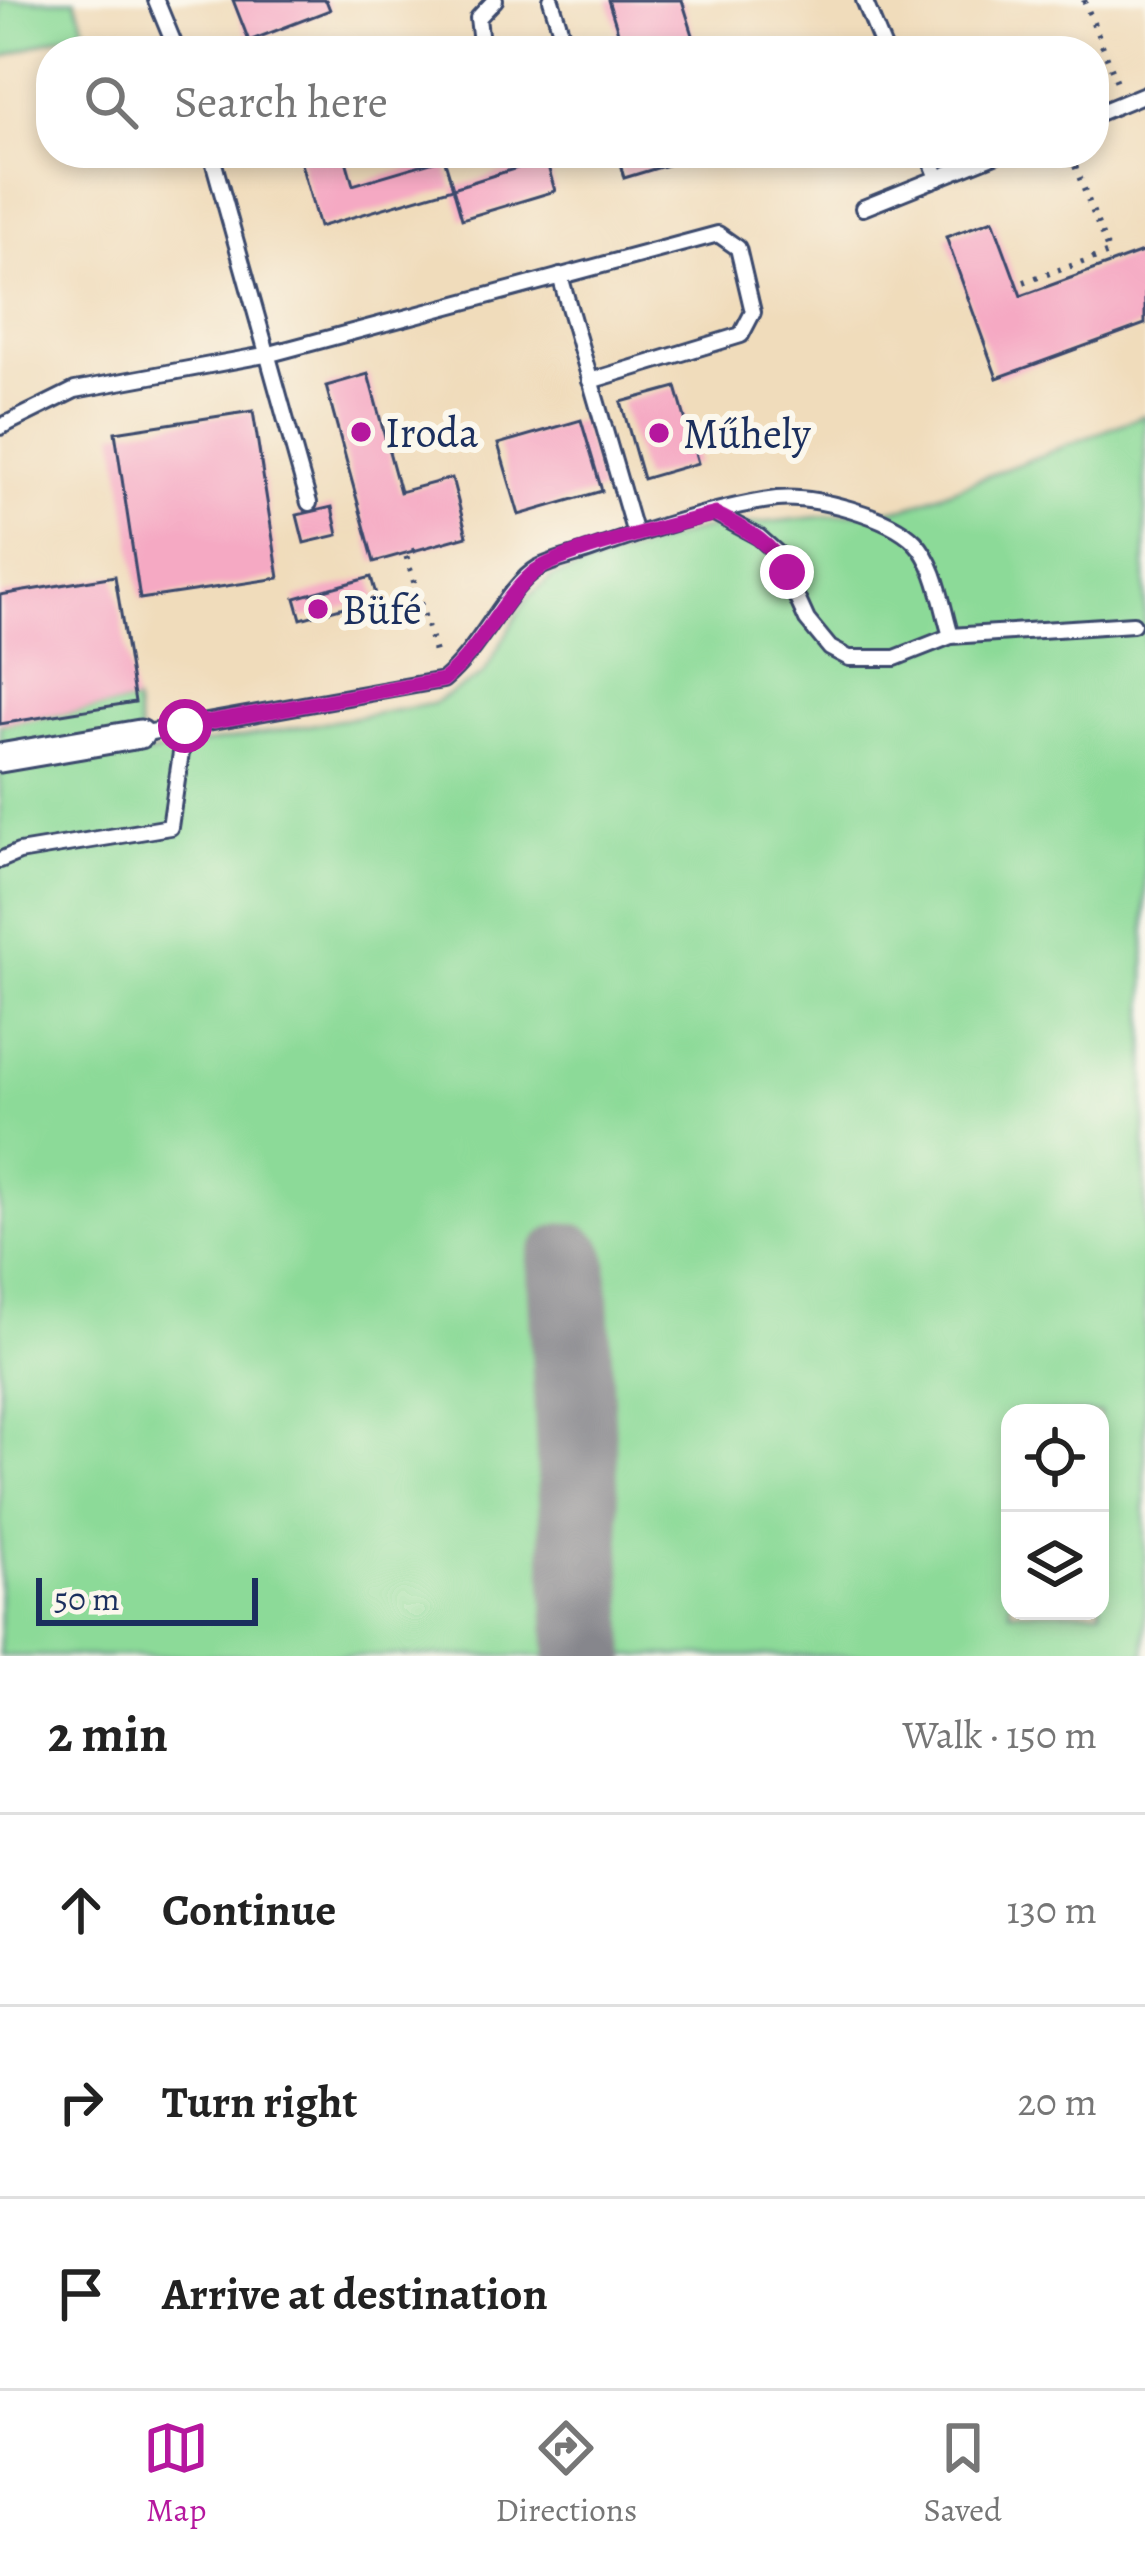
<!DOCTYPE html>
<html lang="en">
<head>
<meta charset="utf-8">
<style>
	:root { --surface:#fff; --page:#f6f6f6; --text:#222; --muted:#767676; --line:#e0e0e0; --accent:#b5179e }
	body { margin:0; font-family:Alegreya,serif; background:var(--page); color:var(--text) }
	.controls { position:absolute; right:36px; bottom:36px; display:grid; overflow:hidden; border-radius:24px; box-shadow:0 6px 18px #0003 }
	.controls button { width:108px; height:108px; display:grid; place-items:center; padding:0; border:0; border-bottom:3px solid var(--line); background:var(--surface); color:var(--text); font:60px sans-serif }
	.scale { position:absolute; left:36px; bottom:30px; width:222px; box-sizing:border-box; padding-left:12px; border:6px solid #1b2f5e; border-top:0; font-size:33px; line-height:42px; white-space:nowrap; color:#1b2f5e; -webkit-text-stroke:9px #fbf7ec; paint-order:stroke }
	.stop { position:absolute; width:36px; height:36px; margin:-27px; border:9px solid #b5179e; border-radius:50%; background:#fff }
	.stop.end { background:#b5179e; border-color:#fff; box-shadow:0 3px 12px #0008 }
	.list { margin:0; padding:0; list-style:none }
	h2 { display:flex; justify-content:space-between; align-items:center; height:156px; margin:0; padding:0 48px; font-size:51px }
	h2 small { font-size:39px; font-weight:400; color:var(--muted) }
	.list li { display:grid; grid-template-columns:78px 1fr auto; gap:36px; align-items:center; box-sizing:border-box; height:192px; padding:0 48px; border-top:3px solid var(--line) }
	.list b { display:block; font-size:45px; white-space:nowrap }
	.list em { font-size:39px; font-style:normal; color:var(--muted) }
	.icon { flex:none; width:66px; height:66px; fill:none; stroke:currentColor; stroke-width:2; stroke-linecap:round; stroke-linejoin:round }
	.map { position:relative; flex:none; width:1145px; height:1656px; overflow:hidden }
	.search { position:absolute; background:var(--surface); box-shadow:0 6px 18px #0003; left:36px; right:36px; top:36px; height:132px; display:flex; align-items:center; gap:30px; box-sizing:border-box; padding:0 42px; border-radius:48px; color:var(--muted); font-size:45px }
	.sheet { height:732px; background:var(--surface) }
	nav { display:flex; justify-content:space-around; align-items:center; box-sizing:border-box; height:168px; border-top:3px solid var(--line); background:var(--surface); font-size:33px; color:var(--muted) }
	nav a { display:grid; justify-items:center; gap:6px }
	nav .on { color:var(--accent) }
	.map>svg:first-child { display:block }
	.green { fill:#8cda98; stroke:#54847b; stroke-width:3; fill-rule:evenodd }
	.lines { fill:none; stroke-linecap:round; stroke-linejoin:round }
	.taxiway { stroke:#86868c; stroke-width:81 }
	.building { fill:#f5a9c3 }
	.service-casing { stroke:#3b496c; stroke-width:20 }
	.minor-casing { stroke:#3b496c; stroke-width:33 }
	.path { stroke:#3b496c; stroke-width:6; stroke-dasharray:3 9; stroke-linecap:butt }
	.service { stroke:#fff; stroke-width:14 }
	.minor { stroke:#fff; stroke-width:27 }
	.route { stroke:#b5179e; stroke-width:15 }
	.poi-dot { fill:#b5179e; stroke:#fbf7ec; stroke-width:4.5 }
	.labels { text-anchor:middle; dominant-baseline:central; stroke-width:12; stroke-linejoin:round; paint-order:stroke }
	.poi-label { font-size:42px; fill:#1b2f5e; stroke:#fbf7ec; text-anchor:start }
</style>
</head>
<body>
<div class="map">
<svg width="1145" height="1656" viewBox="0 0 1145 1656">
	<rect width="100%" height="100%" fill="#fbf7ec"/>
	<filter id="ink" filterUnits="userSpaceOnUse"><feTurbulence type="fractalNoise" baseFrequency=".00833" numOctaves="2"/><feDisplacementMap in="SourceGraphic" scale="24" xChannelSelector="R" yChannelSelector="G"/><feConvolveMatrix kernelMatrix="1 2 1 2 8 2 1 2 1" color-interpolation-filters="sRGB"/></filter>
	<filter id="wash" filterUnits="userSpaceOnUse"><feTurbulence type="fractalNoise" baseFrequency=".004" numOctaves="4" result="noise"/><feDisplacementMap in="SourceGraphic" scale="48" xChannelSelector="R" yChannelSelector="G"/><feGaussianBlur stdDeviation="2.7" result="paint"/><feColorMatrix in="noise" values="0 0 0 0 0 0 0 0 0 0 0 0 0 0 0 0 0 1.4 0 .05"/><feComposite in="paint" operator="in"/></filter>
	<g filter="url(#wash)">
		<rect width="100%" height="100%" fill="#f0dcbb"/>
		<g class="green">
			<path d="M 0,0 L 75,0 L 85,28 L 0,58 Z"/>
			<path d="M 1145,415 L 1145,1656 L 0,1656 L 0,724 L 135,702 L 144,754 L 432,704 L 483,675 L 527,598 L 552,577 L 703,529 L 905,508 ZM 1010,1413 L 1100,1413 L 1100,1611 L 1010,1611 Z"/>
		</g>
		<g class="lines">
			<path class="taxiway" d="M 567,1263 L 586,1656"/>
		</g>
		<g id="blocks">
			<g class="building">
				<path d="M 233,0 L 326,0 L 330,10 L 249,41 Z"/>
				<path d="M 608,0 L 682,0 L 698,51 L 624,51 Z"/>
				<path d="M 298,153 L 344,153 L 353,185 L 444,158 L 453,188 L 319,227 Z"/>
				<path d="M 617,153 L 704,153 L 704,154 L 624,178 Z"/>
				<path d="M 546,159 L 555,191 L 462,219 L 453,188 Z"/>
				<path d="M 993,220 L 1021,296 L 1145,251 L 1145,324 L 997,378 L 946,237 Z"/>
				<path d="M 368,374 L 400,492 L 452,478 L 467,536 L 374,562 L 326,386 Z"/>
				<path d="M 676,387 L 698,463 L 643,479 L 621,402 Z"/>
				<path d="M 253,411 L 279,578 L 140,599 L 115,432 Z"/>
				<path d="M 581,420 L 602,491 L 519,515 L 498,444 Z"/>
				<path d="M 332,507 L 338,535 L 304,543 L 297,515 Z"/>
				<path d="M 115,576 L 135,702 L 0,724 L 0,595 Z"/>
				<path d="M 371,577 L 377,598 L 301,619 L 295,598 Z"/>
			</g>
		</g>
	</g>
	<g filter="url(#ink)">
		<use href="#blocks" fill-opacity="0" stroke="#3b496c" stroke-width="3"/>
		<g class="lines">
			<defs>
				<g id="service">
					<path d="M 156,0 L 177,51"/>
					<path d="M 551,0 L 567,51"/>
					<path d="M 864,0 L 885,51"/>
					<path d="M 482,51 L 478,18 L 495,0"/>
					<path d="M 1094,115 L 1145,94"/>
					<path d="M 211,153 L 309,503"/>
					<path d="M 928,153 L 938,178"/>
					<path d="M 863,208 L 1000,153"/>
					<path d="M 560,276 L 635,534"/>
					<path d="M 0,427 L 75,390 L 270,354 L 718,234 L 738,248 L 753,312 L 741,335 L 590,381"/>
					<path d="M 716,514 L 759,537 L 776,552 L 807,620 L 830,648 L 849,658 L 895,658 L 951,636 L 1133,624"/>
					<path d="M 140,734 L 443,680 C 480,650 507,586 538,568 C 553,560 574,556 591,550 C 645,531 720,506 777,499 C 814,495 890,516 915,542 C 937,565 942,607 951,636"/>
					<path d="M 0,860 L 19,852 L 170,827 L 185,726"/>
				</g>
				<path id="minor" d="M 0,758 L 140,734"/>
			</defs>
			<use href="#service" class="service-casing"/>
			<use href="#minor" class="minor-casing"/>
			<g class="path">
				<path d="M 1084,0 L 1117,82"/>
				<path d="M 1024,282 L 1109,253 L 1070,153"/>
				<path d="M 415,550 L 406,555 L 437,659"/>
			</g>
			<use href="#service" class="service"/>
			<use href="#minor" class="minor"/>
		</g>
	</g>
	<g class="lines" filter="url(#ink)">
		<path class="route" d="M 185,726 L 443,680 C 481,650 497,606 532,574 C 555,552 680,523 716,514 C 746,530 770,541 787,572"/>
	</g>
	<g class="poi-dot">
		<circle cx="361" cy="432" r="12"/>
		<circle cx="659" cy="433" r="12"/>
		<circle cx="318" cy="609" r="12"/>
	</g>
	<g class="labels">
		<g class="poi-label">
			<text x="385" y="432">Iroda</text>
			<text x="683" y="433">Műhely</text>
			<text x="342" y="609">Büfé</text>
		</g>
	</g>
</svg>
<div class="controls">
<button><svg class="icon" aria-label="locate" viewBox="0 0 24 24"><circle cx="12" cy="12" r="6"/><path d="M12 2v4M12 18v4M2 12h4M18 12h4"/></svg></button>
<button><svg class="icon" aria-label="layers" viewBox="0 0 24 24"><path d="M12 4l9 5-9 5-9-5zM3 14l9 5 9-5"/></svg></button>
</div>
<div class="scale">50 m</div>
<div class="stop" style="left:185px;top:726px"></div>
<div class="stop end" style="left:787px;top:572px"></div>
<div class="search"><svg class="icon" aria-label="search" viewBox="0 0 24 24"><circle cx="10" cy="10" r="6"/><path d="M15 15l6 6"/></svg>Search here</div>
</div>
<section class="sheet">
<h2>2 min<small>Walk · 150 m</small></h2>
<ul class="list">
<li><svg class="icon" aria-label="ahead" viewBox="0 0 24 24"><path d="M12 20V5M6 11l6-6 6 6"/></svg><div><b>Continue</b></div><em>130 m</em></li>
<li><svg class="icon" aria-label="right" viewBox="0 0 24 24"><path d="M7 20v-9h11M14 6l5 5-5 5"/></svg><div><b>Turn right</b></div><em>20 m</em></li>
<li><svg class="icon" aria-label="arrive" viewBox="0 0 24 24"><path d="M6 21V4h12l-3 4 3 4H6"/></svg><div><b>Arrive at destination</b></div></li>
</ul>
</section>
<nav>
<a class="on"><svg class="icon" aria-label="map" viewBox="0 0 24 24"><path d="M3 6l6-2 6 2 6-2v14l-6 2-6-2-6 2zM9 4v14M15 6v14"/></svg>Map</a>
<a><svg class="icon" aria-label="directions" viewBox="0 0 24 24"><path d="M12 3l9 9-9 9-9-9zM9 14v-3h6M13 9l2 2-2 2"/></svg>Directions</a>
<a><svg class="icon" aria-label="saved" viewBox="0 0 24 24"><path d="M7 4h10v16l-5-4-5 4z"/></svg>Saved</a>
</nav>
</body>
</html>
